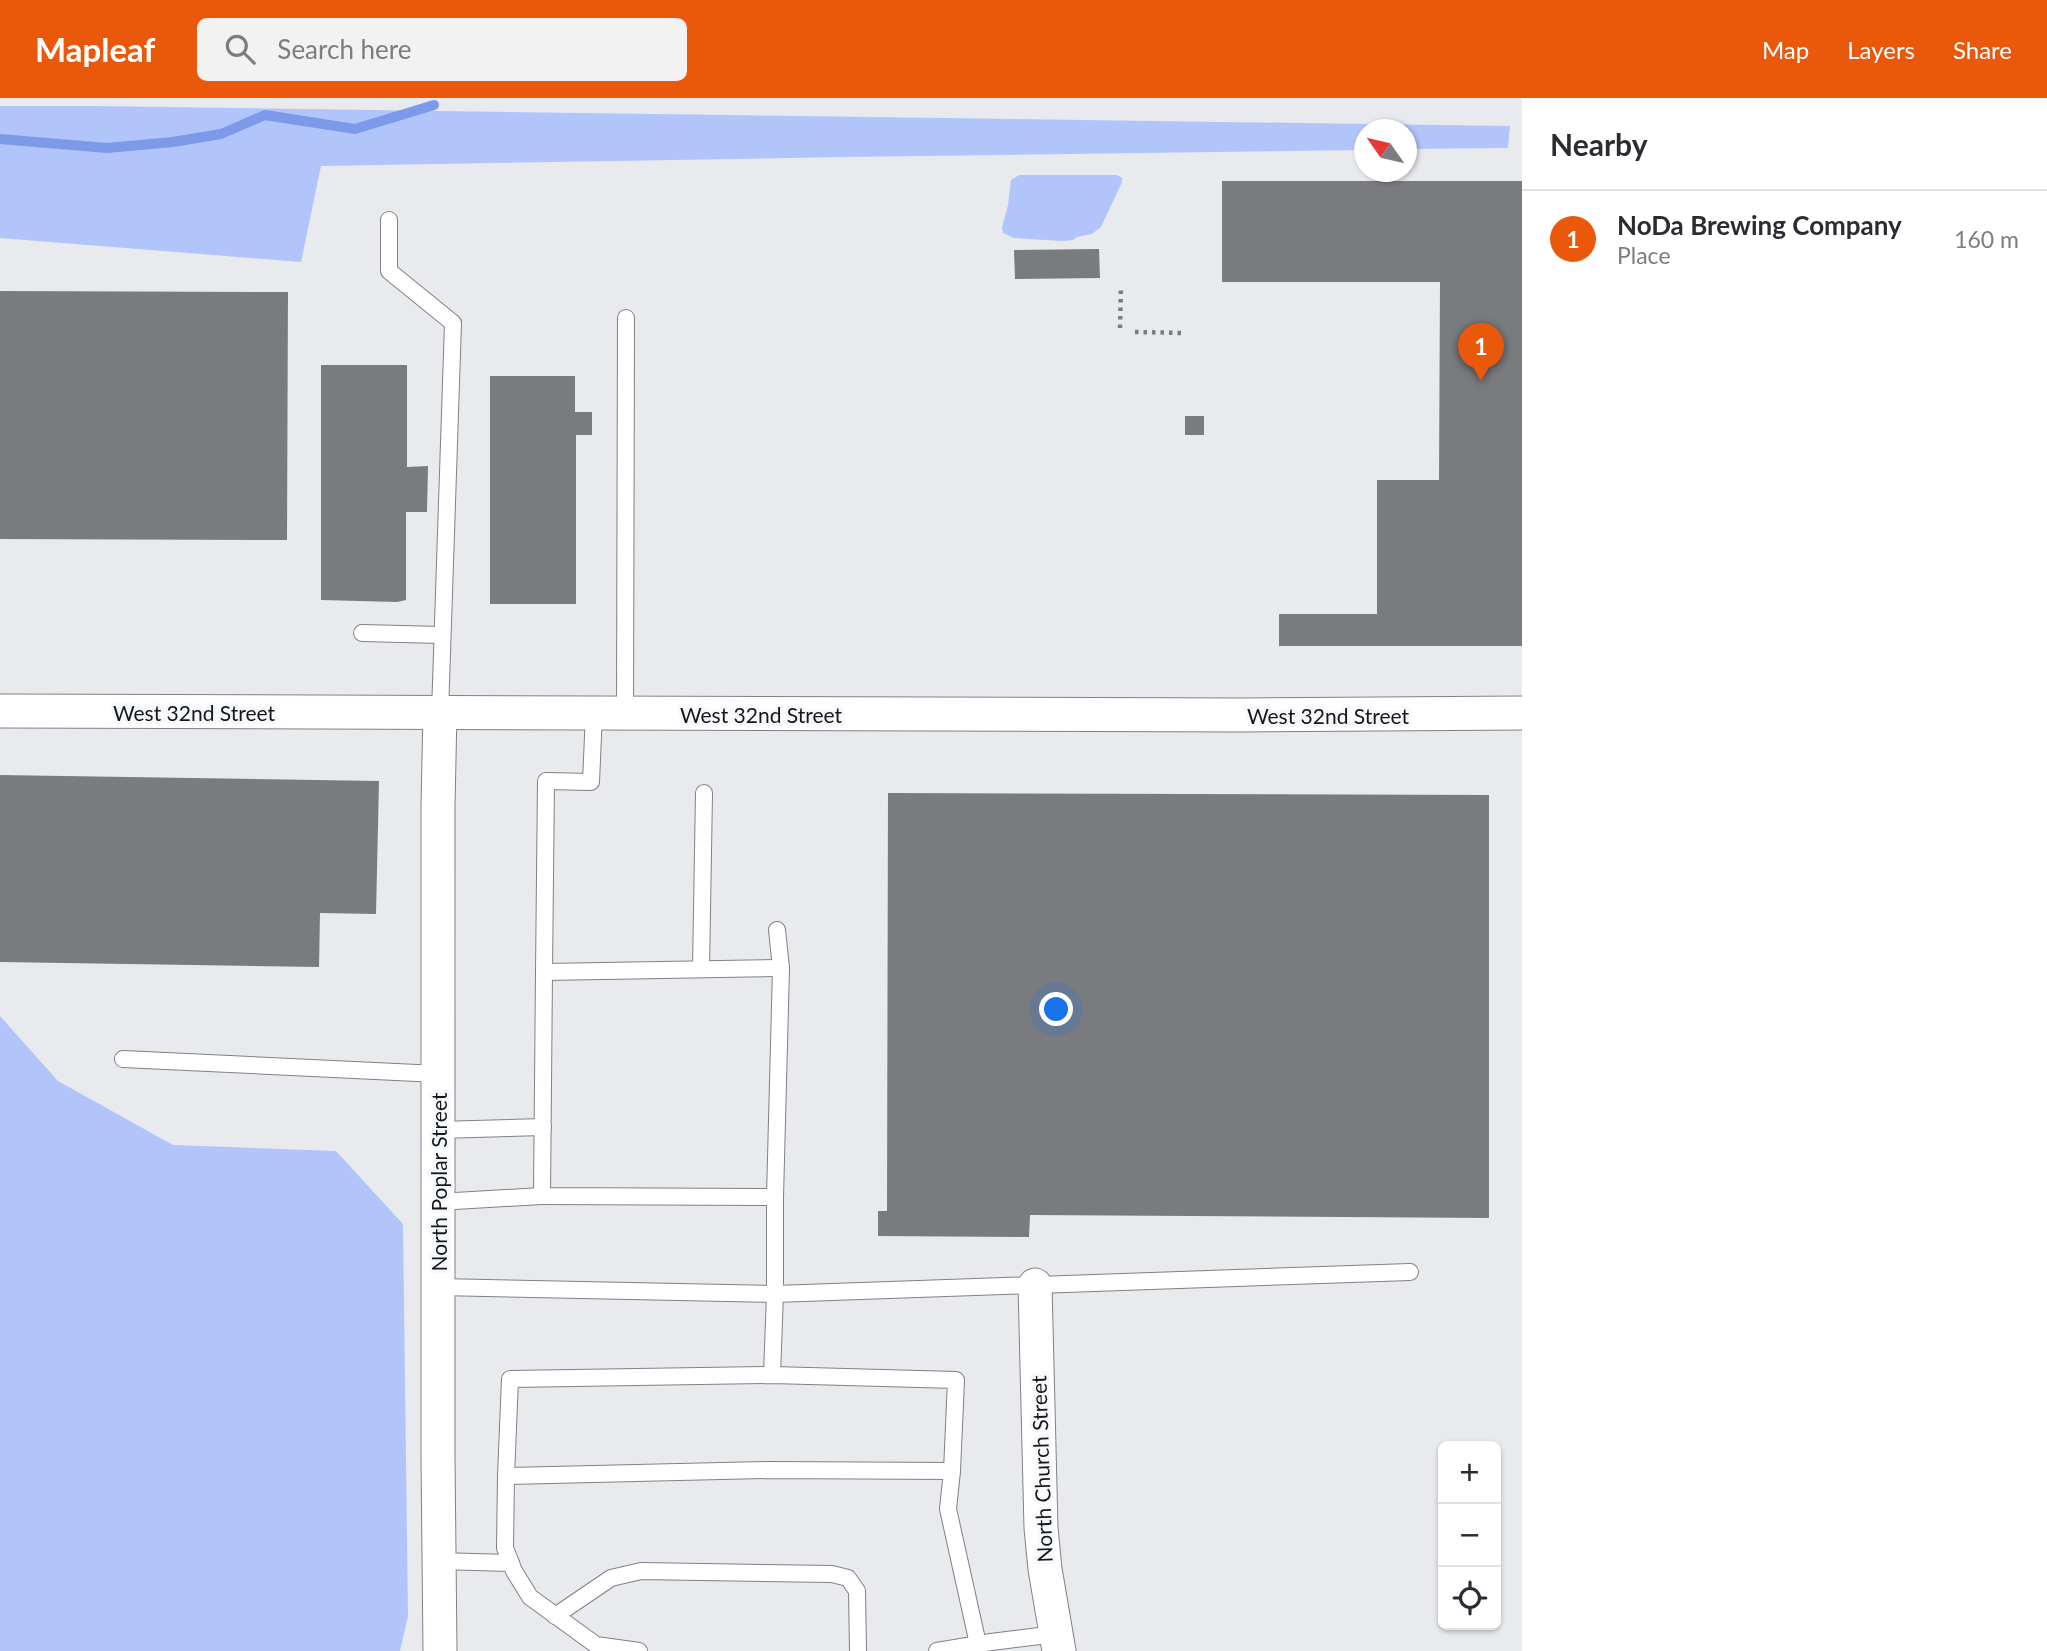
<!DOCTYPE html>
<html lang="en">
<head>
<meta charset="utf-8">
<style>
	:root { --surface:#fff; --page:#f2f2f3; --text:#2b2b33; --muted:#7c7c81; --line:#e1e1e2; --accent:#ea580c }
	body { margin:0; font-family:Lato,sans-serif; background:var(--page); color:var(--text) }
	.controls { position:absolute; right:21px; bottom:21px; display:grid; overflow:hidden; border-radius:10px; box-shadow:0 2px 5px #0004 }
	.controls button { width:63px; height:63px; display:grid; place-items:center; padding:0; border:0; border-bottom:2px solid var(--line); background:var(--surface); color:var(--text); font:35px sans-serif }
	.compass { position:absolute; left:1354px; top:21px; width:63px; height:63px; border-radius:50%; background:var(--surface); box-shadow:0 2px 5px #0004; rotate:304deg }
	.you { position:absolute; left:1057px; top:912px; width:24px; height:24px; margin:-18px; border:5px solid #fff; border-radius:50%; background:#1a73e8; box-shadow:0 0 0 10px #1a73e833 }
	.badge { display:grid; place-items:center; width:46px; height:46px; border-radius:50%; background:var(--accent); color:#fff; font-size:23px; font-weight:700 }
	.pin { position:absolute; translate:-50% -58px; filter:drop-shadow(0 2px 4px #0008) }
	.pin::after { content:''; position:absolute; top:37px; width:24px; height:21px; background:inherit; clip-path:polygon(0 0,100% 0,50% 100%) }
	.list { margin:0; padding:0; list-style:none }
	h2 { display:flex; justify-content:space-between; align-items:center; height:91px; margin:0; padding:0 28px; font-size:30px }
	h2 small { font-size:23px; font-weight:400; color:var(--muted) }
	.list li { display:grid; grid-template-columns:46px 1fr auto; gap:21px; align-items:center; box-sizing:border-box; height:98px; padding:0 28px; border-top:2px solid var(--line) }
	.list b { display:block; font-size:26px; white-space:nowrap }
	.list p { margin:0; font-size:23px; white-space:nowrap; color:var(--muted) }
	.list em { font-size:23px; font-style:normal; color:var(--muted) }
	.icon { flex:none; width:38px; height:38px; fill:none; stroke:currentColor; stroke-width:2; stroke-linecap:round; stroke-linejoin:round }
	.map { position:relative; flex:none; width:1522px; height:1553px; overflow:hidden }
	header { display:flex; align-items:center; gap:42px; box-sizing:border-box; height:98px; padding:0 35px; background:var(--accent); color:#fff }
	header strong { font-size:33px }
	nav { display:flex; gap:38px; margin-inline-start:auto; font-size:24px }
	.search { width:490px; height:63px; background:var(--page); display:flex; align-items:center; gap:18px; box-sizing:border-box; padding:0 24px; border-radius:10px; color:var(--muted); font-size:26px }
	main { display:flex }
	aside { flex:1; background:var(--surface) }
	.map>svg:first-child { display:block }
	.green { fill:#b2c5fa }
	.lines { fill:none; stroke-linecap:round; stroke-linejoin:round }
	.stream { stroke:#7d99e9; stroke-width:10 }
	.building { fill:#7a7b7f }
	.lane-casing { stroke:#808184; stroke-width:18 }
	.street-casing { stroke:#808184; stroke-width:35 }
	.path { stroke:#7b7c7f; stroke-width:4.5; stroke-dasharray:3.5 5; stroke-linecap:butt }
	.lane { stroke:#fff; stroke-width:16 }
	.street { stroke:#fff; stroke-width:33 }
	.labels { text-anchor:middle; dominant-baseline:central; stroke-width:7; stroke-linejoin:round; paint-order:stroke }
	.street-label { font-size:21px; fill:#151617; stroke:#f6f8fb }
</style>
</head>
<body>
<header>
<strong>Mapleaf</strong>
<div class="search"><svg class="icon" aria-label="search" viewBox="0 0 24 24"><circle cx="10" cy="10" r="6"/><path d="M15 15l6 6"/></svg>Search here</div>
<nav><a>Map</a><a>Layers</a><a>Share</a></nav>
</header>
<main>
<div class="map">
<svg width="1522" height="1553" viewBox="0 0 1522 1553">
	<rect width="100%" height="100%" fill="#e9eaee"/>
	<g class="green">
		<path d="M 0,8 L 90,8 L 1510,28 L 1508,50 L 1407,51 L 1406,32 L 1364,32 L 1364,52 L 846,59 L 321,68 L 301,164 L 0,140 Z"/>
		<path d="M 1019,77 L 1117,77 L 1122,80 L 1122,84 L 1101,129 L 1092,136 L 1077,139 L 1073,142 L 1062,143 L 1014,140 L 1003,135 L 1002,130 L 1008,107 L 1011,82 Z"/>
		<path d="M 0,918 L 58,983 L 173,1047 L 336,1053 L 403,1126 L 408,1518 L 400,1553 L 0,1553 Z"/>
	</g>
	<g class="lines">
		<path class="stream" d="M 0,41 L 107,50 L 173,44 L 221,36 L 265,17 L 355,31 L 434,7"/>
	</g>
	<g class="building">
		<path d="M 1222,83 L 1522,83 L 1522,548 L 1279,548 L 1279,516 L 1377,516 L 1377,382 L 1439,382 L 1440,184 L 1222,184 Z"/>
		<path d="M 1099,151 L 1100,180 L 1015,181 L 1014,152 Z"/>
		<path d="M 0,193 L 288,194 L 287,442 L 0,441 Z"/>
		<path d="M 321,267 L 407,267 L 407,369 L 428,368 L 427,414 L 406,414 L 406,502 L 397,504 L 321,502 Z"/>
		<path d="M 490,278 L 575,278 L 575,314 L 592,314 L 592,337 L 576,337 L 576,506 L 490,506 Z"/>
		<rect x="1185" y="318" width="19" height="19"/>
		<path d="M 0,677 L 379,683 L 376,816 L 320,815 L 319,869 L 0,864 Z"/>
		<path d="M 888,695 L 1489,697 L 1489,1120 L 1030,1117 L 1029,1139 L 878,1138 L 878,1113 L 887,1113 Z"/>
	</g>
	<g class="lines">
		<defs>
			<g id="lane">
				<path d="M 389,122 L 389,173 L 453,225 L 440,615"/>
				<path d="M 362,535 L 442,537"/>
				<path d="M 594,615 L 591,684 L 546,683 L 544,874 L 781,870"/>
				<path d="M 625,615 L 626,220"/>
				<path d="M 701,871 L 704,695"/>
				<path d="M 544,874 L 542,1098 L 775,1099"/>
				<path d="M 123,961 L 438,976"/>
				<path d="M 438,1032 L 543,1029"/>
				<path d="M 438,1104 L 542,1098"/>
				<path d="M 438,1189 L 775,1196 L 775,1099 L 781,870 L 777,832"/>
				<path d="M 772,1277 L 956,1282 L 952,1373 L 768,1372 L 506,1378 L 510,1281 Z"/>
				<path d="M 772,1277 L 775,1196 L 1410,1174"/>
				<path d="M 952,1373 L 948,1411 L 978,1546"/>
				<path d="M 506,1378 L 505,1450 L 514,1473 L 530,1499 L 596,1547 L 639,1553"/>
				<path d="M 438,1463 L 511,1465"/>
				<path d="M 555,1518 L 611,1480 L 641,1473 L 832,1476 L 848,1480 L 857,1493 L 858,1553"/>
				<path d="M 937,1553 L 991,1544 L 1056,1536"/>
			</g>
			<g id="street">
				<path d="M 0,613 L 1241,617 L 1522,615"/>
				<path d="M 1035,1187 L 1041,1430 L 1045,1471 L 1059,1553"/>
				<path d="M 440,1553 L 438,1359 L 438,707 L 440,615"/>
			</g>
		</defs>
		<use href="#lane" class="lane-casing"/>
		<use href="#street" class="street-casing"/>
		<g class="path">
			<path d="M 1120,230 L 1121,190"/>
			<path d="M 1135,234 L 1182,235"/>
		</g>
		<use href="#lane" class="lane"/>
		<use href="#street" class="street"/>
	</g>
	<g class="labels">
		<g class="street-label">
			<text x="194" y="614">West 32nd Street</text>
			<text x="761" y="616">West 32nd Street</text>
			<text x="1328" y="617">West 32nd Street</text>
			<text transform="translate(438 1084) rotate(-90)">North Poplar Street</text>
			<text transform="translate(1041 1371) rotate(-92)">North Church Street</text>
		</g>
	</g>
</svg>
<div class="controls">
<button>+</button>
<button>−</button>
<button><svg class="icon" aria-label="locate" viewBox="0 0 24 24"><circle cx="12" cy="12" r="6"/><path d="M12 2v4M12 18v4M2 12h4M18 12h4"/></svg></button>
</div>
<svg class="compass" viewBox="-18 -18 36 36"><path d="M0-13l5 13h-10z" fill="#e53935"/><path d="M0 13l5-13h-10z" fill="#7c7c81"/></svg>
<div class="you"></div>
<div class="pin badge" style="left:1481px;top:283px">1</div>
</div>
<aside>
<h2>Nearby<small></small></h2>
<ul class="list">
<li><span class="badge">1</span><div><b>NoDa Brewing Company</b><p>Place</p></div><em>160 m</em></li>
</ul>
</aside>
</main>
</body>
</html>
